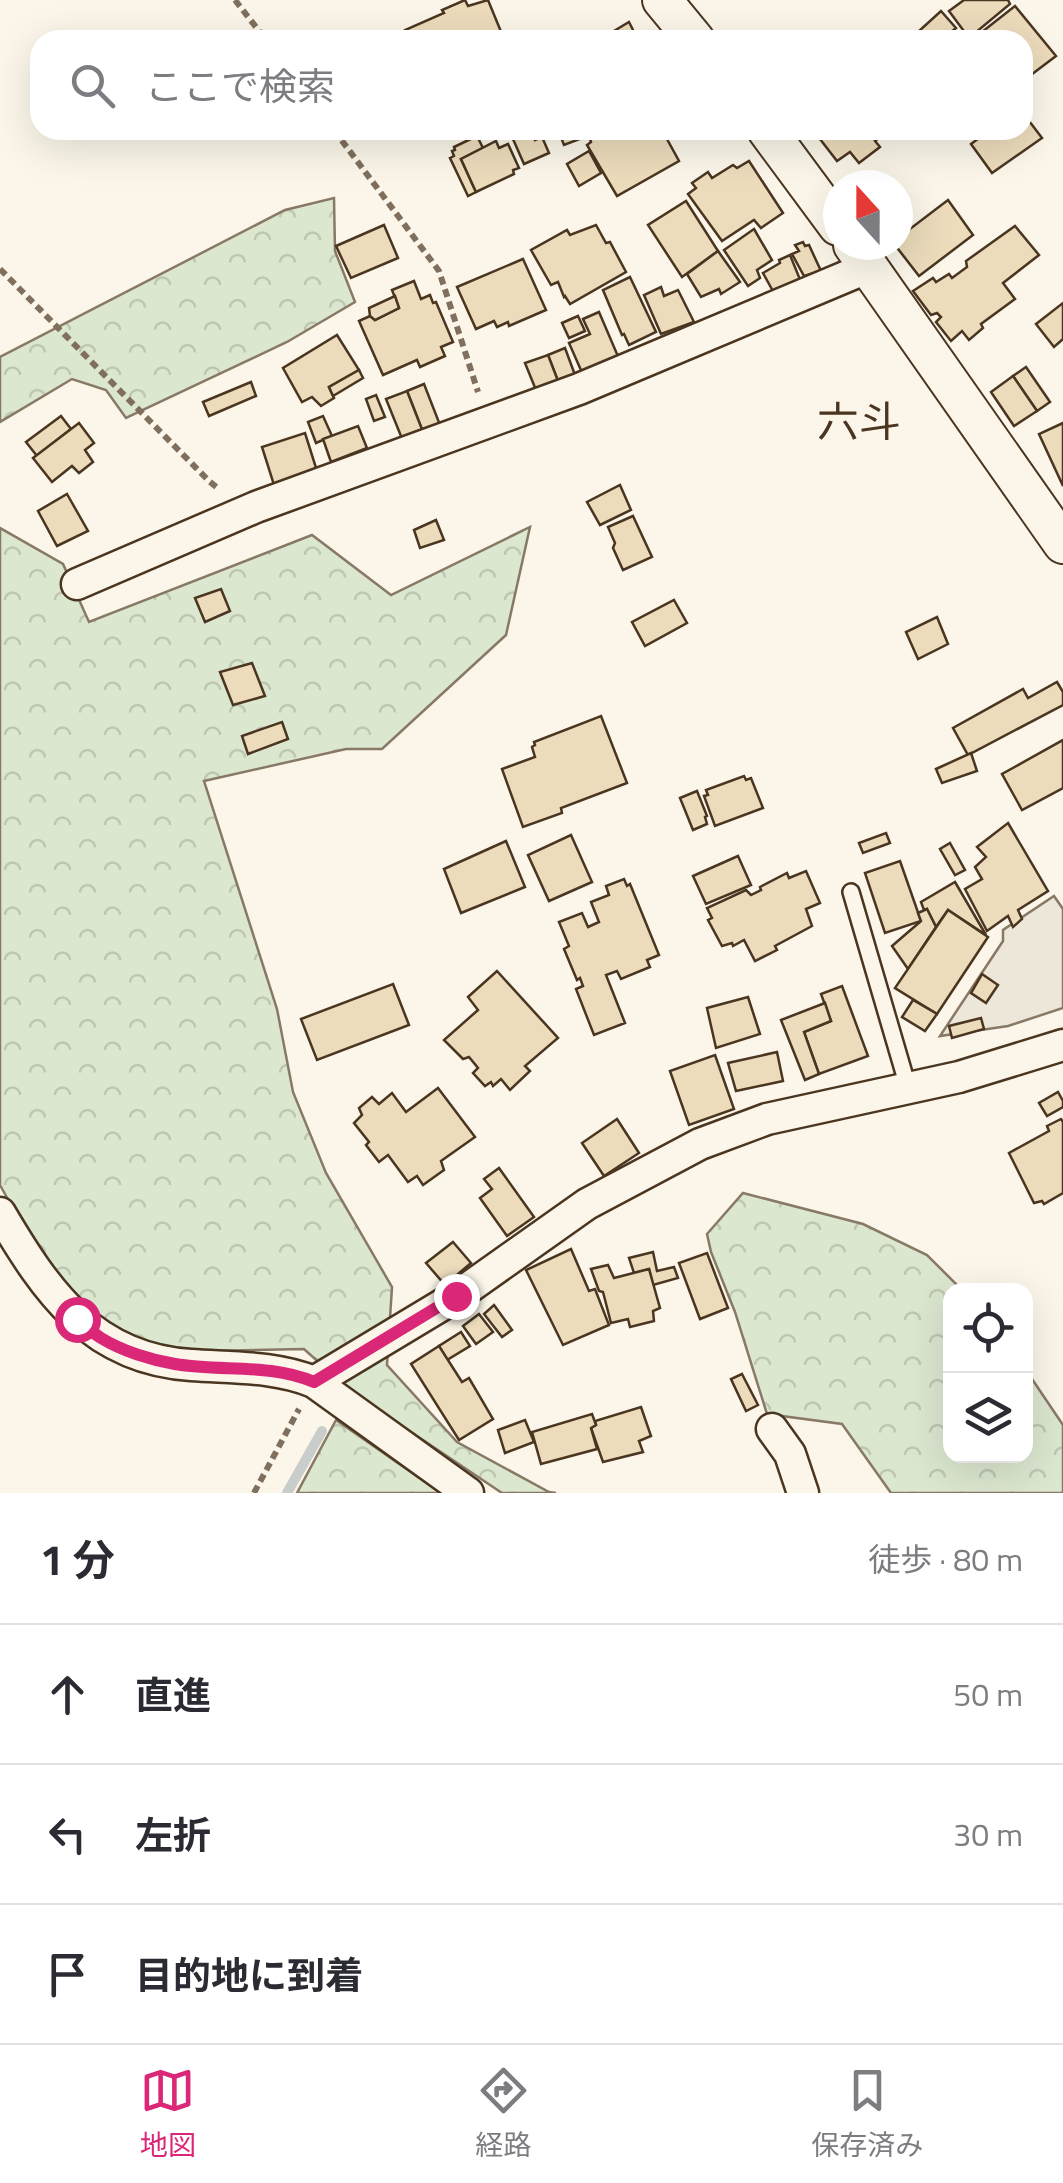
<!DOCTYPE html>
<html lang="ja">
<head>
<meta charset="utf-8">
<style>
	:root { --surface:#fff; --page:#f2f2f3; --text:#2b2b33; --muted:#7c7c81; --line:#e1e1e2; --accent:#db2777 }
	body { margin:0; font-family:"Titillium Web","Noto Sans JP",sans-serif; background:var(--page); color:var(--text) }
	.controls { position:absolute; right:30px; bottom:30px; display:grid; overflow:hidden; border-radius:20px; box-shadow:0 10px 40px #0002 }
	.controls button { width:90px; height:90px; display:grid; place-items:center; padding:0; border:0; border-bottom:2px solid var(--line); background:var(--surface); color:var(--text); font:50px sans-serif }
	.compass { position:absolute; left:823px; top:170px; width:90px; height:90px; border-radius:50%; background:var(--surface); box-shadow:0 10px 40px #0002; rotate:339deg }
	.stop { position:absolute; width:30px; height:30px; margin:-22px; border:8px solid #db2777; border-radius:50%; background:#fff }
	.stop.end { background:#db2777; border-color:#fff; box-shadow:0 2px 10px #0008 }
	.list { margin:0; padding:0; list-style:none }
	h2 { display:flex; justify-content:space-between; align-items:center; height:130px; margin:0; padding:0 40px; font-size:42px }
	h2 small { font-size:32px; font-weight:400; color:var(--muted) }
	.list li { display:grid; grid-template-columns:65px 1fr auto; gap:30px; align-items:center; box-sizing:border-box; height:140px; padding:0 40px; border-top:2px solid var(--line) }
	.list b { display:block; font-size:38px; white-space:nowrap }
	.list em { font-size:32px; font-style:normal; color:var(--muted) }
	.icon { flex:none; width:55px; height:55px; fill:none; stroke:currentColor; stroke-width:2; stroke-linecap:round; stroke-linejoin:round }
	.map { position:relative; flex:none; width:1063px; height:1493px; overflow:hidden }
	.search { position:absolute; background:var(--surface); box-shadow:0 10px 40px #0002; left:30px; right:30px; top:30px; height:110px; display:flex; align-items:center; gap:25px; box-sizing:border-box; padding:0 35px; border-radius:30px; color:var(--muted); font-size:38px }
	.sheet { height:550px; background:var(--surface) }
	nav { display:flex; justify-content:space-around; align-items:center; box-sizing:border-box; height:140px; border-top:2px solid var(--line); background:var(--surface); font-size:28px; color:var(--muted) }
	nav a { display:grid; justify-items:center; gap:5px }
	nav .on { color:var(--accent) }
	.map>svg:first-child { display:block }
	.forest { fill:url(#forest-crowns); stroke:#887966; stroke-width:2.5 }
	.parking { fill:#ede7d9; stroke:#887966; stroke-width:2.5 }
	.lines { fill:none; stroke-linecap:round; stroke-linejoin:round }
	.stream { stroke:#c9cecd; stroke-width:10 }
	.building { fill:#ecdcbc; stroke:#4a3520; stroke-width:2.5 }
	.service-casing { stroke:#4a3520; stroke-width:20 }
	.minor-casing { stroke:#4a3520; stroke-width:35 }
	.tertiary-casing { stroke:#4a3520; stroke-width:42 }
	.path { stroke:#7f6f5c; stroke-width:6; stroke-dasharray:8 5; stroke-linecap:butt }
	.service { stroke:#fbf6e9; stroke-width:15 }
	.minor { stroke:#fbf6e9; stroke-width:30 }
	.tertiary { stroke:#fbf6e9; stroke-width:38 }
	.route { stroke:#db2777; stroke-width:12 }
	.labels { text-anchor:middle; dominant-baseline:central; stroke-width:8; stroke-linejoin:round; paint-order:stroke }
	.quarter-label { font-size:42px; fill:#4a3520; stroke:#fbf6e9 }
</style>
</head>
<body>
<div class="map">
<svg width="1063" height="1493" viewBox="0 0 1063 1493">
	<defs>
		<pattern id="forest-crowns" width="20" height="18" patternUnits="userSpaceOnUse" patternTransform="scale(2.5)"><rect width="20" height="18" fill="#dce7d0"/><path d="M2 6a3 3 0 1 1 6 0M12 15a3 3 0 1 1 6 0" fill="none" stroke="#bec7b2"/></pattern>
	</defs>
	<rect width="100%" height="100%" fill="#fbf6e9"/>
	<g class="forest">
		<path d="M 334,198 L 335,251 L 355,302 L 287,342 L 126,418 L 106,390 L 72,379 L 0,422 L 0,357 L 285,210 Z"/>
		<path d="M 530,527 L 506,635 L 382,749 L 346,749 L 204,781 L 277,1009 L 293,1092 L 326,1173 L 392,1287 L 387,1365 L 457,1442 L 549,1492 L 556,1493 L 502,1493 L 353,1393 L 304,1349 L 165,1352 L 105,1321 L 75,1296 L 26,1232 L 0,1185 L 0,528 L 63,564 L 89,622 L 312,535 L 391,595 Z"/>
		<path d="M 743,1193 L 863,1224 L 927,1255 L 962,1290 L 950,1290 L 950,1456 L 1026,1456 L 1026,1370 L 1063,1425 L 1063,1493 L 891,1493 L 842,1424 L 767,1414 L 735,1312 L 711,1252 L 707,1234 Z"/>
		<path d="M 336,1420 L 441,1493 L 297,1493 Z"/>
	</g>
	<path class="parking" d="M 1054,896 L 1063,909 L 1063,1008 L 1008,1026 L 940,1036 L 1003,941 L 1003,930 Z"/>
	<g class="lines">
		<path class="stream" d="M 287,1493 L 322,1431"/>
	</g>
	<g class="building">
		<path d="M 465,0 L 468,6 L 488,0 L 504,39 L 410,40 L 405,30 L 444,13 L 442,10 Z"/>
		<path d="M 964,0 L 1008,0 L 1010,4 L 969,38 L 949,11 Z"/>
		<path d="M 1015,6 L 1056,56 L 1023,81 L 1023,40 L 973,39 Z"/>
		<path d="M 941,11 L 956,28 L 941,40 L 928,40 L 919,31 Z"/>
		<path d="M 629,22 L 638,40 L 599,40 Z"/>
		<path d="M 1023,113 L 1042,138 L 992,173 L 971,144 L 990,130 L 1023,130 Z"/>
		<path d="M 509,130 L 531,130 L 535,140 L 542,137 L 549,153 L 524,164 Z"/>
		<path d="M 558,130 L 582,130 L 585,137 L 564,145 Z"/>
		<path d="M 607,130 L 613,132 L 617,130 L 662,130 L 679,161 L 617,196 L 587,145 L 591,142 L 590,139 Z"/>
		<path d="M 813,130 L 889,130 L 875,141 L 880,147 L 859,163 L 850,152 L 837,161 Z"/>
		<path d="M 477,136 L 483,148 L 461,159 L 476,192 L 468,196 L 450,158 L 454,156 L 452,151 L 455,150 L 454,147 Z"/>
		<path d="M 496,141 L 499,148 L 508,144 L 519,168 L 513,170 L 514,174 L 476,192 L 461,159 Z"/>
		<path d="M 589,151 L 601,173 L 579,186 L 567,164 Z"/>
		<path d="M 749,161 L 783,213 L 761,228 L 754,220 L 722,241 L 688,194 L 696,188 L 692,183 L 708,172 L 712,178 L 733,165 L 737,168 Z"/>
		<path d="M 948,200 L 973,235 L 919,276 L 895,245 L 898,245 L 898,238 Z"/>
		<path d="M 686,201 L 718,251 L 682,277 L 648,225 Z"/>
		<path d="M 384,225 L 398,258 L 351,278 L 336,246 Z"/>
		<path d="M 596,225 L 606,243 L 610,242 L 626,272 L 570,304 L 565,296 L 564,297 L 558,282 L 551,285 L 531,250 L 567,230 L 570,235 Z"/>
		<path d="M 1015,226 L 1039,255 L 1003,283 L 1015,299 L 981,324 L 983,328 L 969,340 L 962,331 L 951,341 L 936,322 L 941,317 L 937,313 L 931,315 L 913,291 L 933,278 L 936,282 L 949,274 L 952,278 L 967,267 L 966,261 Z"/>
		<path d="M 754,229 L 772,260 L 757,270 L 760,278 L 748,286 L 724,250 Z"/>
		<path d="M 803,242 L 805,246 L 809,245 L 821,271 L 804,276 L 792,254 L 799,251 L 795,245 Z"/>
		<path d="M 718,251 L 740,282 L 721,294 L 719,289 L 701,297 L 687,274 Z"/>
		<path d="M 790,255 L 801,282 L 774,293 L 763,273 L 780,263 L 779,260 Z"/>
		<path d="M 523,259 L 546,310 L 509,326 L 508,322 L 497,327 L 494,321 L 476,329 L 457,287 Z"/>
		<path d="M 630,277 L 656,332 L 629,345 L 624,334 L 622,335 L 603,290 Z"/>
		<path d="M 414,281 L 421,299 L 430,295 L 433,303 L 436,302 L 453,342 L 441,347 L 445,356 L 420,367 L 417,360 L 383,375 L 359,321 L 370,316 L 375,320 L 399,308 L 392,290 Z"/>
		<path d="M 661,287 L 664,296 L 678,290 L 694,322 L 661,334 L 644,295 Z"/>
		<path d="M 395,296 L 399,308 L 375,320 L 370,316 L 369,308 Z"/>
		<path d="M 1063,303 L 1063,339 L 1054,347 L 1036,324 Z"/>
		<path d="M 599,312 L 620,361 L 584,377 L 569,343 L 590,334 L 583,319 Z"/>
		<path d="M 578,316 L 585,331 L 569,338 L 562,323 Z"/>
		<path d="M 337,335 L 359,370 L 329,387 L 334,398 L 321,406 L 312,397 L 302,402 L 283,368 Z"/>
		<path d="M 565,348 L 575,375 L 558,381 L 548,355 Z"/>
		<path d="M 548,355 L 558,381 L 536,390 L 525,363 Z"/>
		<path d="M 1026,367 L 1050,402 L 1037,411 L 1013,376 Z"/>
		<path d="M 359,370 L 363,378 L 333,396 L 329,387 Z"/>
		<path d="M 1013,376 L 1037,411 L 1014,426 L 991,392 Z"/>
		<path d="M 251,382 L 256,396 L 209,416 L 203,402 Z"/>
		<path d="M 424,384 L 440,425 L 423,432 L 407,391 Z"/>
		<path d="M 407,391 L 423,432 L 403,441 L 386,399 Z"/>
		<path d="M 376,395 L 385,417 L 374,421 L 366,399 Z"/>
		<path d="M 61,416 L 71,429 L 37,456 L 26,442 Z"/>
		<path d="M 323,416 L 332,436 L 316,443 L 308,422 Z"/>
		<path d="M 79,423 L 94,443 L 85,450 L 93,462 L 79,473 L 72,466 L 52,482 L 33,458 Z"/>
		<path d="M 1063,423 L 1063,486 L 1039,434 Z"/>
		<path d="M 358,426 L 367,448 L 331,462 L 323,439 Z"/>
		<path d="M 305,433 L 317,471 L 274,485 L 262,447 Z"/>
		<path d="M 620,485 L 631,510 L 600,525 L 587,502 Z"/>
		<path d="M 67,494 L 88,531 L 57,546 L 38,511 Z"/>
		<path d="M 633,516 L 652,557 L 623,570 L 613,548 L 615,543 L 608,527 Z"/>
		<path d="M 436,520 L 444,540 L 420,548 L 414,530 Z"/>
		<path d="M 221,589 L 230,611 L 205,622 L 195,598 Z"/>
		<path d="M 674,600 L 687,623 L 645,646 L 632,622 Z"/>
		<path d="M 937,617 L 948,644 L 918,659 L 906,632 Z"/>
		<path d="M 252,663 L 265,696 L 233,705 L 220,672 Z"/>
		<path d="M 1057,682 L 1063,692 L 1063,705 L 968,755 L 953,728 L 1023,689 L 1028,698 Z"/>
		<path d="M 601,716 L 627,783 L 561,808 L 562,813 L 523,827 L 502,769 L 535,757 L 532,747 L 535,745 L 534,742 Z"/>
		<path d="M 282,722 L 288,739 L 248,754 L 242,736 Z"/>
		<path d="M 1063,740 L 1063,788 L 1022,810 L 1002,774 Z"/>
		<path d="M 971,753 L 977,771 L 942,783 L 936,769 Z"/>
		<path d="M 744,776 L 746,780 L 751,778 L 763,808 L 715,826 L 704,796 L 708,795 L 706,790 Z"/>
		<path d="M 697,791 L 707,816 L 705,817 L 707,824 L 693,830 L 680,798 Z"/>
		<path d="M 1008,823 L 1048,891 L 1018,910 L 1022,919 L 1013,927 L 1008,916 L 987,931 L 965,889 L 982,879 L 975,867 L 986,857 L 977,847 Z"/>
		<path d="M 886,833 L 890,843 L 863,853 L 859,843 Z"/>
		<path d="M 571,835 L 592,882 L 549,901 L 528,855 Z"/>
		<path d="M 506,841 L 525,887 L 461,913 L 444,869 Z"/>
		<path d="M 950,843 L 965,870 L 955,875 L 940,849 Z"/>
		<path d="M 738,856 L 751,885 L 706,904 L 693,876 Z"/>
		<path d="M 900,861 L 921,921 L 885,933 L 865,873 Z"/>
		<path d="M 806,871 L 820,903 L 806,909 L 812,926 L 775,946 L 777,950 L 755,961 L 744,940 L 733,946 L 732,943 L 722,946 L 708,920 L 712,918 L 707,908 L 746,890 L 751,895 L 761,890 L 760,887 L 787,873 L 789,878 Z"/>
		<path d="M 624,879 L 627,886 L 630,884 L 659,955 L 647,960 L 650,967 L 621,979 L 617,971 L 606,975 L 625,1023 L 594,1035 L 576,989 L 583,986 L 580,978 L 577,980 L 564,949 L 569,946 L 559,922 L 582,913 L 588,927 L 599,922 L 591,902 L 609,895 L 606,886 Z"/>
		<path d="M 955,882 L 986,935 L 948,910 L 936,927 L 927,909 L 924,910 L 921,902 Z"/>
		<path d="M 927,909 L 936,927 L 908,969 L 892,946 L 921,921 L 918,913 Z"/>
		<path d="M 948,910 L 988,937 L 937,1014 L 895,988 Z"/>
		<path d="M 497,971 L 558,1038 L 525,1066 L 530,1071 L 510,1090 L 501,1079 L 493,1086 L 491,1082 L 485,1086 L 473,1073 L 478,1068 L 469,1057 L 463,1059 L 444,1040 L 478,1010 L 468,997 Z"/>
		<path d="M 982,974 L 998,985 L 986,1003 L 971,993 Z"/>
		<path d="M 393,984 L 409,1025 L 317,1060 L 301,1019 Z"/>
		<path d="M 842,986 L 868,1056 L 819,1074 L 804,1032 L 831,1021 L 821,994 Z"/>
		<path d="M 748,997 L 760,1034 L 716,1048 L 707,1008 Z"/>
		<path d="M 913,1000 L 937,1014 L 925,1031 L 902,1017 Z"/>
		<path d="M 825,1003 L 831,1021 L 804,1032 L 819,1074 L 805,1080 L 781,1020 Z"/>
		<path d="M 981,1018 L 984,1029 L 952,1038 L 949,1026 Z"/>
		<path d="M 777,1052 L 783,1081 L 736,1091 L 728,1063 Z"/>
		<path d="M 715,1055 L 734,1109 L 689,1125 L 670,1071 Z"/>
		<path d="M 438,1088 L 475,1137 L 441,1161 L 444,1170 L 423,1185 L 417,1176 L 408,1182 L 388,1155 L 379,1162 L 366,1145 L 369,1142 L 354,1123 L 362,1115 L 359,1108 L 372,1097 L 379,1104 L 392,1093 L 406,1112 Z"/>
		<path d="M 1058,1092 L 1063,1101 L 1063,1107 L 1047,1116 L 1039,1103 Z"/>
		<path d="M 617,1119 L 639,1153 L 604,1176 L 582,1143 Z"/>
		<path d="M 1061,1119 L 1063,1122 L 1063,1193 L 1044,1204 L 1042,1201 L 1034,1203 L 1009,1153 L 1049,1131 L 1047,1126 Z"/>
		<path d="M 499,1168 L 534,1217 L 507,1236 L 480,1198 L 492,1189 L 484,1179 Z"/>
		<path d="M 453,1242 L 471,1263 L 445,1285 L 426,1263 Z"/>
		<path d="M 571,1249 L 589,1291 L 595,1289 L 609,1325 L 563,1345 L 526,1270 Z"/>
		<path d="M 653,1252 L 657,1271 L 674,1267 L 678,1278 L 653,1285 L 649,1269 L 634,1273 L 629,1258 Z"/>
		<path d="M 707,1253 L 728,1308 L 700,1319 L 679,1263 Z"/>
		<path d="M 608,1265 L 614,1278 L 649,1269 L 660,1308 L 653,1311 L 654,1321 L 630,1327 L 628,1319 L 611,1323 L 603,1292 L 599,1291 L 591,1269 Z"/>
		<path d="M 494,1305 L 512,1330 L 502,1337 L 484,1314 Z"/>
		<path d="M 479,1314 L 493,1332 L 476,1344 L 463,1326 Z"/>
		<path d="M 461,1332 L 470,1346 L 447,1360 L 439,1346 Z"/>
		<path d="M 439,1346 L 462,1382 L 469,1378 L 493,1419 L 459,1440 L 411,1364 Z"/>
		<path d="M 742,1374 L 758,1405 L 746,1411 L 731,1379 Z"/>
		<path d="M 641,1407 L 651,1436 L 639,1441 L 643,1452 L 603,1462 L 591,1428 L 596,1425 L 595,1421 Z"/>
		<path d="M 592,1414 L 596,1425 L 591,1428 L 597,1449 L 541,1464 L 532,1432 Z"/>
		<path d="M 525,1420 L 534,1442 L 505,1453 L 498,1430 Z"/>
	</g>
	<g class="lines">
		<defs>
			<path id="service" d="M 851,892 L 908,1087"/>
			<g id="minor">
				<path d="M 77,584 L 256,507 L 579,389 L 869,267"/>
				<path d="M 0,1213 C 46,1291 92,1359 191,1365 C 233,1368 275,1366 314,1382 L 468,1493"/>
				<path d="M 314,1382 L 457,1296 L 587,1204 L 700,1144 L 767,1119 L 959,1077 L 1063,1045"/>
				<path d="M 772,1429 L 790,1454 L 803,1493"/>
			</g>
			<g id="tertiary">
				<path d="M 662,0 L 695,40"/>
				<path d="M 767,130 L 838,226"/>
				<path d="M 853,245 L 1063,544"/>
			</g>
		</defs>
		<use href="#service" class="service-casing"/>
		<use href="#minor" class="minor-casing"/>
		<use href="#tertiary" class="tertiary-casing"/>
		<g class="path">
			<path d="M 235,0 L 266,40"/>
			<path d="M 334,130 L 439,271 L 478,392"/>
			<path d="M 0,269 L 209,481 L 220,490"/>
			<path d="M 254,1493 L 299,1409"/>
		</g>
		<use href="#service" class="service"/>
		<use href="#minor" class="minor"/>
		<use href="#tertiary" class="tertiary"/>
	</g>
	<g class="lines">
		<path class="route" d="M 77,1319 C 85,1325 93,1333 101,1338 C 122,1351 151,1360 175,1364 C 222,1372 269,1363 314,1382 L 456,1296"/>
	</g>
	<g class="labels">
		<g class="quarter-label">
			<text x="859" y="421">六斗</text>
		</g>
	</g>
</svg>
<div class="controls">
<button><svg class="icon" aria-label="locate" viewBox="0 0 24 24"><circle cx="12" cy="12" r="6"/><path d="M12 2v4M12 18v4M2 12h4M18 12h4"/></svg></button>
<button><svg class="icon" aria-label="layers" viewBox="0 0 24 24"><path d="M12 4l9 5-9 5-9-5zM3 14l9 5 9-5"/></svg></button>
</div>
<svg class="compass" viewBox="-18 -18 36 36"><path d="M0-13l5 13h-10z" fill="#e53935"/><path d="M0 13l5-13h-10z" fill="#7c7c81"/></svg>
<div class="stop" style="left:77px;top:1319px"></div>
<div class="stop end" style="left:456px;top:1296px"></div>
<div class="search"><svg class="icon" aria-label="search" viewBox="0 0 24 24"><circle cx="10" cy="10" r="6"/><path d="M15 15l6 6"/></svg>ここで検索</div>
</div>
<section class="sheet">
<h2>1 分<small>徒歩 · 80 m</small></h2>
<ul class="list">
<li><svg class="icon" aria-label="ahead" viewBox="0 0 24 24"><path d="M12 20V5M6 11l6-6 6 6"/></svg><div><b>直進</b></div><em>50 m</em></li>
<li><svg class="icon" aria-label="left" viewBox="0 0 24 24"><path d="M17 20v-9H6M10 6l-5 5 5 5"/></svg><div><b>左折</b></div><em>30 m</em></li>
<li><svg class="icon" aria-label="arrive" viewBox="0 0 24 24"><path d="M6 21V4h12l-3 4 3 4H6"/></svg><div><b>目的地に到着</b></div></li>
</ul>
</section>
<nav>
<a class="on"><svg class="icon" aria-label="map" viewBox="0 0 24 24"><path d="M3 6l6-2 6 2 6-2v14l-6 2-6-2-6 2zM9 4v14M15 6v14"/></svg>地図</a>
<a><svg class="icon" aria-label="directions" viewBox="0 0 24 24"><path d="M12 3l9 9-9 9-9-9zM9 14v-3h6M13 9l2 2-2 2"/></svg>経路</a>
<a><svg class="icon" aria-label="saved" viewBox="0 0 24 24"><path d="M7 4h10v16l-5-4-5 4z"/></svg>保存済み</a>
</nav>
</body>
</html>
